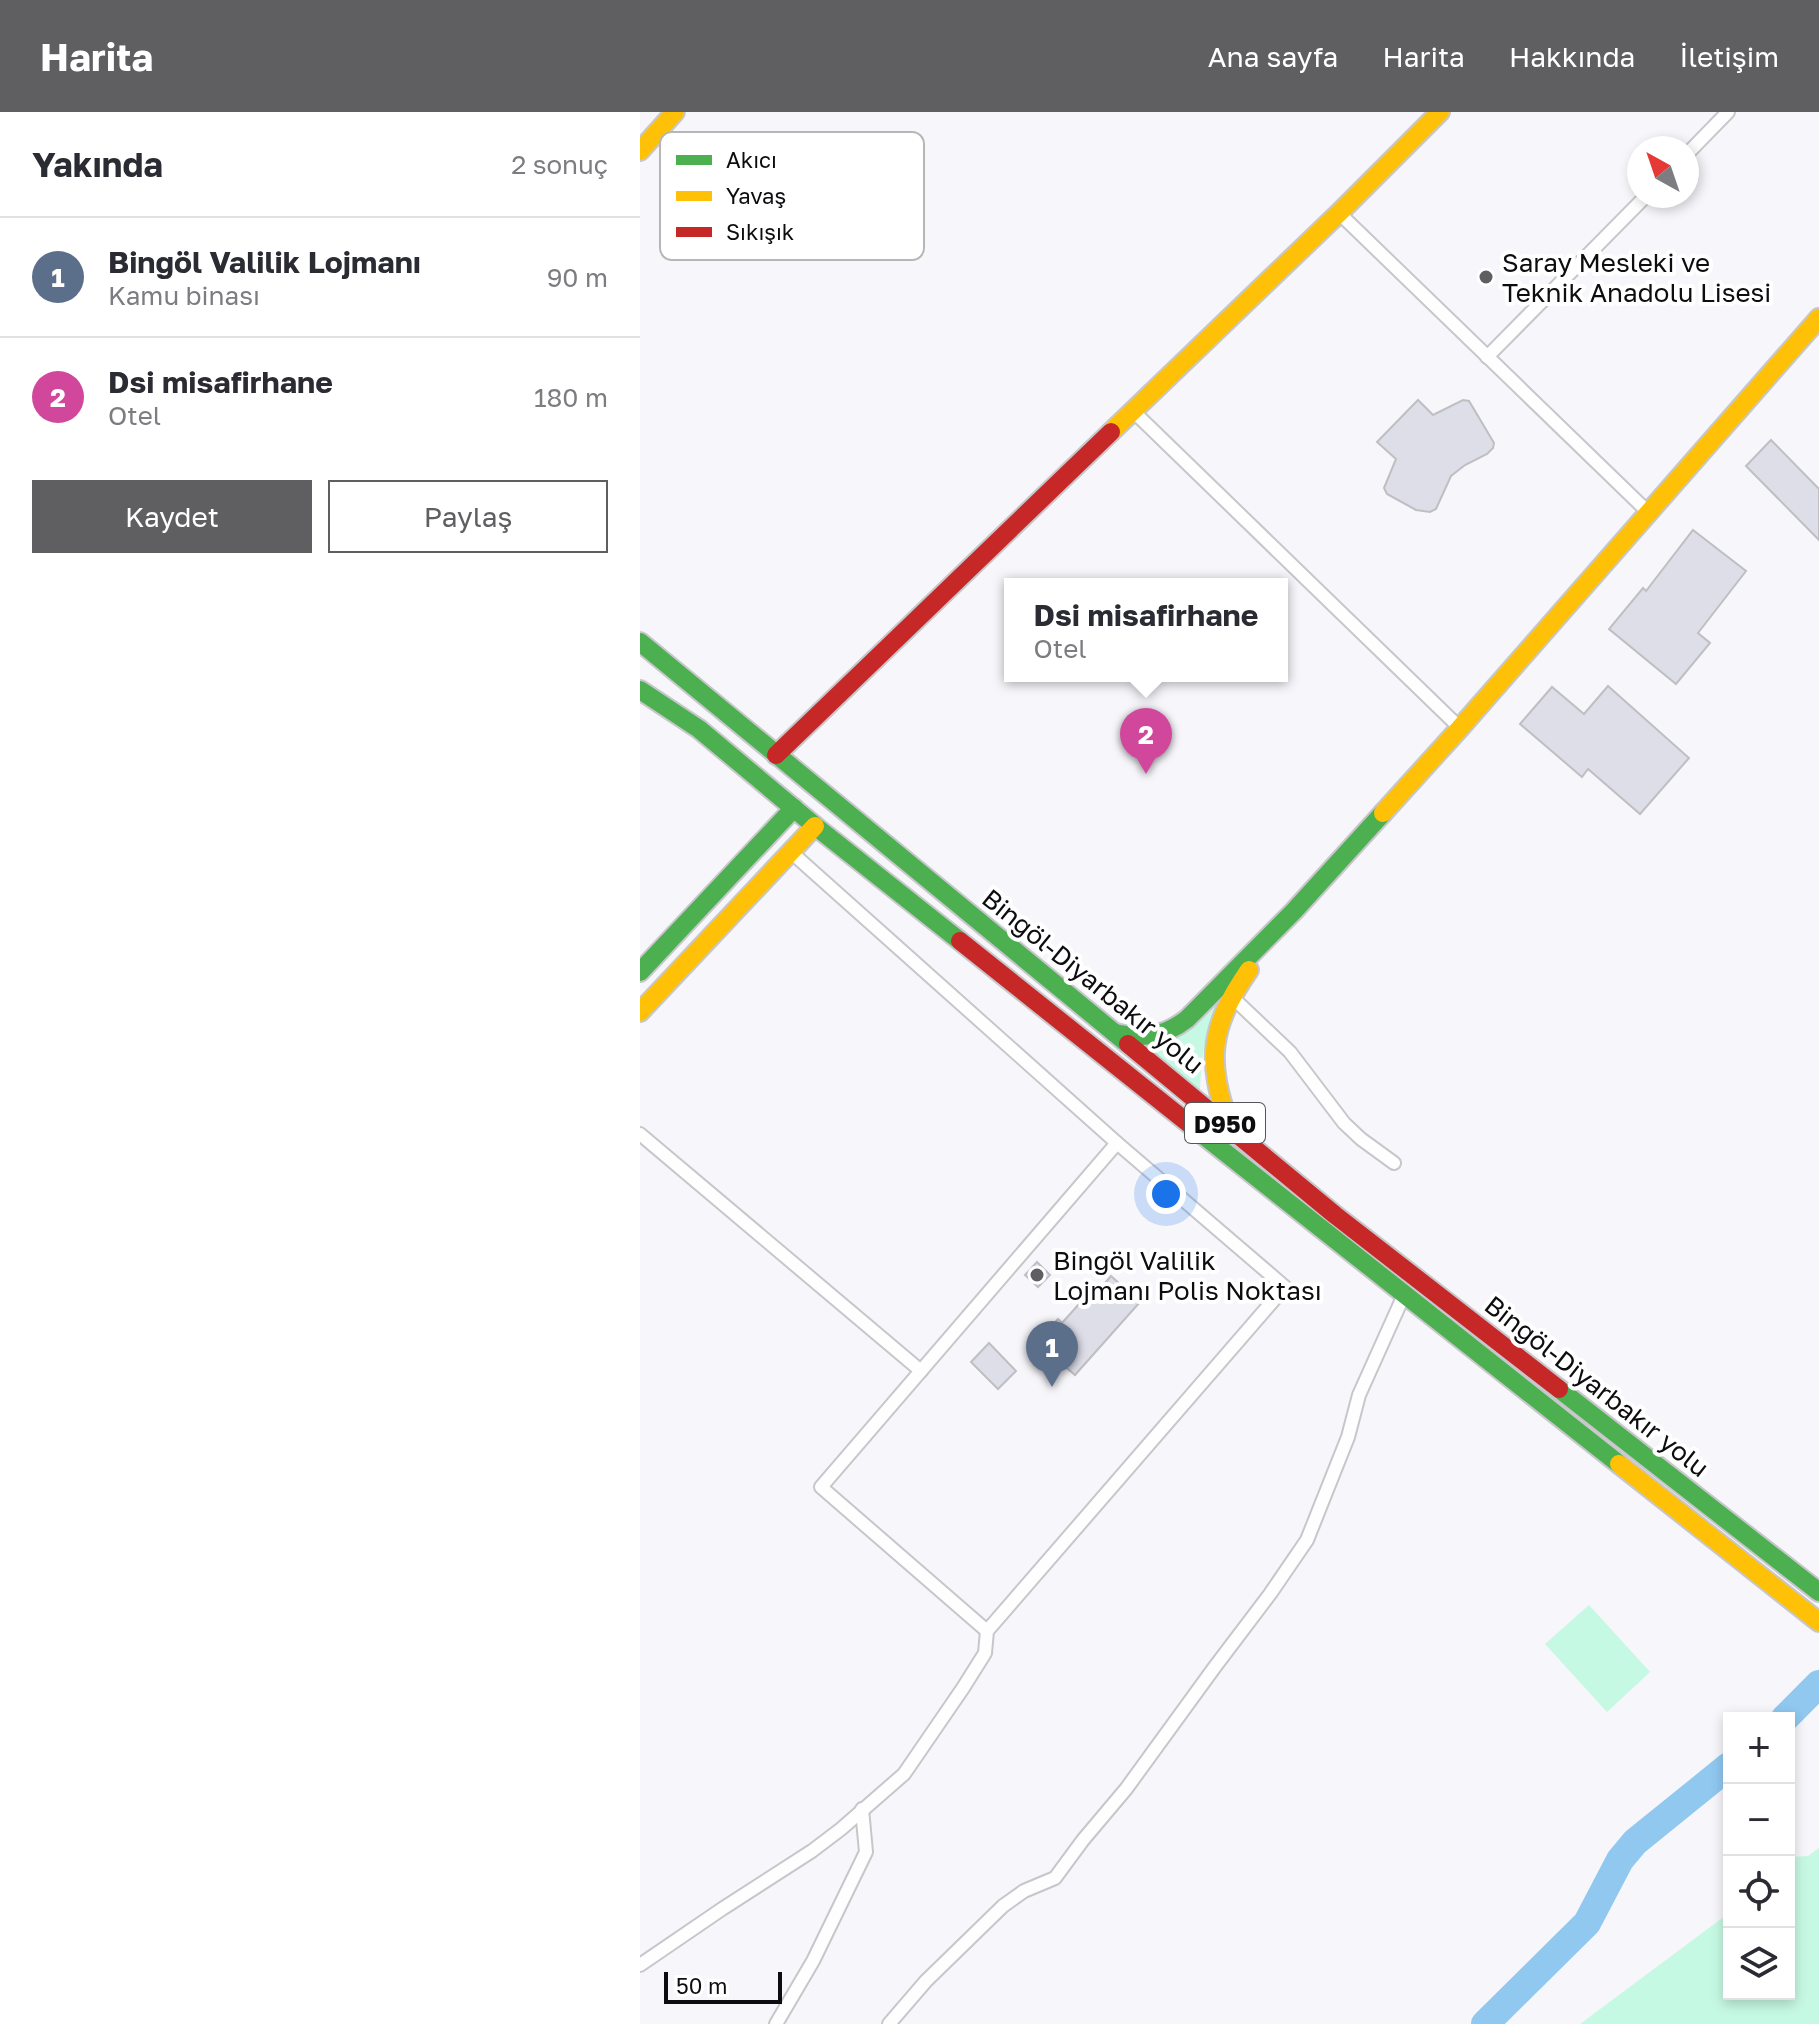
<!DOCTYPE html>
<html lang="tr">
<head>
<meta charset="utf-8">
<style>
	:root { --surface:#fff; --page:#f2f2f3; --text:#2b2b33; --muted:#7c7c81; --line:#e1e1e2; --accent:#5f5f62 }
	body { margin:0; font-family:"Golos Text",sans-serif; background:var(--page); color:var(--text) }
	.controls { position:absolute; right:24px; bottom:24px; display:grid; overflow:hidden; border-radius:0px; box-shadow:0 4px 12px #0003 }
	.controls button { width:72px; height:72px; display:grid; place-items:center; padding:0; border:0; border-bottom:2px solid var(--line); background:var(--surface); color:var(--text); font:40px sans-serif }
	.compass { position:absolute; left:987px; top:24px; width:72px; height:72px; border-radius:50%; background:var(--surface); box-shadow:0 4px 12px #0003; rotate:320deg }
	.scale { position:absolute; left:24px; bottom:20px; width:118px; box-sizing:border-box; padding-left:8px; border:4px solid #0d0d10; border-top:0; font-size:22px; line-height:28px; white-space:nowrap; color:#0d0d10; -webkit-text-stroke:6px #fff; paint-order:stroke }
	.you { position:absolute; left:526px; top:1082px; width:28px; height:28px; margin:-20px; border:6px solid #fff; border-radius:50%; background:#1a73e8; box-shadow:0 0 0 12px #1a73e833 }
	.badge { display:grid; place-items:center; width:52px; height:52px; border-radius:50%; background:var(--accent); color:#fff; font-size:26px; font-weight:700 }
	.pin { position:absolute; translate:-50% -66px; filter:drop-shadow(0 2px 4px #0008) }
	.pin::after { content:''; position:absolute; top:42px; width:28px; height:24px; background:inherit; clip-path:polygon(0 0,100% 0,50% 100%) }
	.popup { position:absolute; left:364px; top:466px; width:284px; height:104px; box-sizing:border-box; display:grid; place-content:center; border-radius:0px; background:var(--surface); filter:drop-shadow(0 2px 6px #0005); font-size:26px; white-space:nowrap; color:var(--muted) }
	.popup b { font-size:30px; color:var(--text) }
	.popup::after { content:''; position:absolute; left:50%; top:100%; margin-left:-16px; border:16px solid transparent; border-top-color:var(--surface) }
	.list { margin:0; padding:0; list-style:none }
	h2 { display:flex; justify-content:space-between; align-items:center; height:104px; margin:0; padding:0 32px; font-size:34px }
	h2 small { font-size:26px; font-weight:400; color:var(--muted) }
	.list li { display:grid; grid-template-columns:52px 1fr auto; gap:24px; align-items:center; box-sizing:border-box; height:120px; padding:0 32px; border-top:2px solid var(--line) }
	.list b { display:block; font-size:30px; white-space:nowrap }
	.list p { margin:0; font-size:26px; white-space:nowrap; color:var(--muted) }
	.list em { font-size:26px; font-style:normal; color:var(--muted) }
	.actions { display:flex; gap:16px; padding:24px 32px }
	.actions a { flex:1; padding:18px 0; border:2px solid var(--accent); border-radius:0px; text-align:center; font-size:28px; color:var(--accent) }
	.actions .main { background:var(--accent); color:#fff }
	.icon { flex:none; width:44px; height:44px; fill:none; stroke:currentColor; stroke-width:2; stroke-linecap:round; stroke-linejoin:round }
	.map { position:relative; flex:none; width:1179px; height:1912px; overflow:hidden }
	header { display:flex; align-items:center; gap:48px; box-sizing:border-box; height:112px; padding:0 40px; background:var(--accent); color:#fff }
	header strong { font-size:38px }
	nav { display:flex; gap:44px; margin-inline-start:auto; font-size:28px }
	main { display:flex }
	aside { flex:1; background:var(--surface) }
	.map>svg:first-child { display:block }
	.green { fill:#c6f9e3 }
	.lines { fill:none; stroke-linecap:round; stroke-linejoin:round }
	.river { stroke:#90c8f0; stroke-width:28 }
	.building { fill:#dedee9; stroke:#bfbfc3; stroke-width:2 }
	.street-casing { stroke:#c7c7cb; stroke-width:16 }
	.fast-casing { stroke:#c7c7cb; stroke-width:22 }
	.slow-casing { stroke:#c7c7cb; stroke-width:22 }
	.jam-casing { stroke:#c7c7cb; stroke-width:22 }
	.street { stroke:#fefefe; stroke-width:12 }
	.fast { stroke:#4caf50; stroke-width:18 }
	.slow { stroke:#ffc107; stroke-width:18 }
	.jam { stroke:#c62828; stroke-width:18 }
	.poi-dot { fill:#5f5f62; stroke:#fff; stroke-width:3 }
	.labels { text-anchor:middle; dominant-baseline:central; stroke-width:8; stroke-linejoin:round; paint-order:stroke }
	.shield { fill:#fff; stroke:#565658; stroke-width:2 }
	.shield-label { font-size:24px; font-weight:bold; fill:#0d0d10 }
	.poi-label { font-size:26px; fill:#0d0d10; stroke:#fff; text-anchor:start }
	.street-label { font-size:26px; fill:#0d0d10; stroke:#fff }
	.key { fill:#fff; stroke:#b6b6b7; stroke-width:2 }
	.key-label { font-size:22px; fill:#0d0d10 }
</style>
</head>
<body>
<header>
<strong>Harita</strong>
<nav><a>Ana sayfa</a><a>Harita</a><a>Hakkında</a><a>İletişim</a></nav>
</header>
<main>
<aside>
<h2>Yakında<small>2 sonuç</small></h2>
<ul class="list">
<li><span class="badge" style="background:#5c6f8a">1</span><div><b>Bingöl Valilik Lojmanı</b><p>Kamu binası</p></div><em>90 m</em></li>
<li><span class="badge" style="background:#d1479c">2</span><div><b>Dsi misafirhane</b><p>Otel</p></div><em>180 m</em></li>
</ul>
<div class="actions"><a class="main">Kaydet</a><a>Paylaş</a></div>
</aside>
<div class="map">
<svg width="1179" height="1912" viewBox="0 0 1179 1912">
	<rect width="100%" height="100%" fill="#f6f6fb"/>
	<g class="green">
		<path d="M 588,875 C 566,912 562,936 560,978 L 506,934 C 551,923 559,910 588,875 Z"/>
		<path d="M 949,1493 L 1010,1560 L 967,1600 L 905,1532 Z"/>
		<path d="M 1179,1736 L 1179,1912 L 940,1912 L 1089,1801 L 1089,1882 L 1149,1882 L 1149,1745 L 1168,1744 Z"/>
	</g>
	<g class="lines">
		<g class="river">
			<path d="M 1145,1606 L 1179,1572"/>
			<path d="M 845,1912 L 947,1811 L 980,1748 L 995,1730 L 1089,1654"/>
		</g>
	</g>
	<g class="building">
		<path d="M 778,288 L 793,303 L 823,288 L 829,289 L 854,331 L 853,336 L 847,342 L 825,353 L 811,364 L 796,397 L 790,400 L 776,398 L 747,382 L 744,376 L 756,347 L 737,330 Z"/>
		<path d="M 1131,328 L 1179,377 L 1179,428 L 1106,354 Z"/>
		<path d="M 1053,418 L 1106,459 L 1058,521 L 1070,531 L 1036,572 L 969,517 L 1003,476 L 1006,479 Z"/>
		<path d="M 968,574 L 1049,646 L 1000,702 L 948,657 L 942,665 L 880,612 L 912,575 L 944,602 Z"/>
		<path d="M 397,1150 L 410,1163 L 398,1175 L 385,1163 Z"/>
		<path d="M 471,1164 L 500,1190 L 435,1263 L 397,1230 L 418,1207 L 422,1211 L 456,1173 L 460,1177 Z"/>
		<path d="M 349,1231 L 376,1259 L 358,1277 L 331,1250 Z"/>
	</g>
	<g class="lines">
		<defs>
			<g id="street">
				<path d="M 1047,42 L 1088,0"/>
				<path d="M 699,101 L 1008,400"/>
				<path d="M 847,245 L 1006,84"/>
				<path d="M 493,299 L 820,616"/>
				<path d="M 591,884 L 650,940 L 704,1011 L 721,1027 L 754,1051"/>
				<path d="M 0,1022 L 281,1259"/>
				<path d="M 347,1519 L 181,1375 L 477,1031"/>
				<path d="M 0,1853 L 82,1797 L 172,1739 L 201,1717 L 264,1662 L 323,1576 L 345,1541 L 347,1519 L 645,1175 L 477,1031 L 151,740"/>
				<path d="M 136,1912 L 173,1849 L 226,1740 L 222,1697"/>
				<path d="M 249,1912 L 286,1869 L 363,1794 L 384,1779 L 415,1766 L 443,1728 L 486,1677 L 574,1556 L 630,1482 L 667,1428 L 708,1325 L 719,1283 L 764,1183"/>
			</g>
			<g id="fast">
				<path d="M 0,530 L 488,932"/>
				<path d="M 0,578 L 59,617 L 175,714 L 320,829"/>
				<path d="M 0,860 L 154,696"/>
				<path d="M 475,921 C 503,927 524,925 547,907 L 654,799 L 743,701"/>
				<path d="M 558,1019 L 979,1352"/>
				<path d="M 919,1277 L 1179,1480"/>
			</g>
			<g id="slow">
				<path d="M 0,39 L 35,0"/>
				<path d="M 471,320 L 699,101 L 800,0"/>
				<path d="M 743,701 L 820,616 L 1179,206"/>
				<path d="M 0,900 L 175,714"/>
				<path d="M 590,1015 C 566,949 569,916 609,858"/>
				<path d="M 979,1352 L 1179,1510"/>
			</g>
			<g id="jam">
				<path d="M 136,643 L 471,320"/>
				<path d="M 320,829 L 558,1019"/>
				<path d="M 488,932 L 695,1103 L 919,1277"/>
			</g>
		</defs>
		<use href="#street" class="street-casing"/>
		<use href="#fast" class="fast-casing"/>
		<use href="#slow" class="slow-casing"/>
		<use href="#jam" class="jam-casing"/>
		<use href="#street" class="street"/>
		<use href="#fast" class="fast"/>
		<use href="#slow" class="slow"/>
		<use href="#jam" class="jam"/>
	</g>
	<g class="poi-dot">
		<circle cx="846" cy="165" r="8"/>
		<circle cx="397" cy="1163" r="8"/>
	</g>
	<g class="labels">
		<rect class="shield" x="545" y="991" width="80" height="40" rx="6"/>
		<g class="shield-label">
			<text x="585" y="1011">D950</text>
		</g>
		<g class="poi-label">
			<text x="862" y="150">Saray Mesleki ve<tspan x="862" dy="30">Teknik Anadolu Lisesi</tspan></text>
			<text x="413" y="1148">Bingöl Valilik<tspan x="413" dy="30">Lojmanı Polis Noktası</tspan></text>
		</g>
		<g class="street-label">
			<text transform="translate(453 869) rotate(39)">Bingöl-Diyarbakır yolu</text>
			<text transform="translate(957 1274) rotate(38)">Bingöl-Diyarbakır yolu</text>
		</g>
	</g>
	<rect x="20" y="20" width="264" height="128" rx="12" class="key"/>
	<rect x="36" y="43" width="36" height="10" fill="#4caf50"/>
	<rect x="36" y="79" width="36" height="10" fill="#ffc107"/>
	<rect x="36" y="115" width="36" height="10" fill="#c62828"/>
	<g class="key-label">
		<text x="86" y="56">Akıcı</text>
		<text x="86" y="92">Yavaş</text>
		<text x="86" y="128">Sıkışık</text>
	</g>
</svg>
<div class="controls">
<button>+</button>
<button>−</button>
<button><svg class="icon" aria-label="locate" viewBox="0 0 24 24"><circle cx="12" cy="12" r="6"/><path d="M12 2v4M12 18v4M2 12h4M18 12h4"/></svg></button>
<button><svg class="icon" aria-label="layers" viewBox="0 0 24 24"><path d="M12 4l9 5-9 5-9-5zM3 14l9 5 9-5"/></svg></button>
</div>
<svg class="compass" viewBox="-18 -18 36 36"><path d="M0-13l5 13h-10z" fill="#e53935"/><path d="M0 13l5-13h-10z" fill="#7c7c81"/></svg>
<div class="scale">50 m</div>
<div class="you"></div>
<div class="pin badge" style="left:412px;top:1275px;background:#5c6f8a">1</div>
<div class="pin badge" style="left:506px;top:662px;background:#d1479c">2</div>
<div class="popup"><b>Dsi misafirhane</b>Otel</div>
</div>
</main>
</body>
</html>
